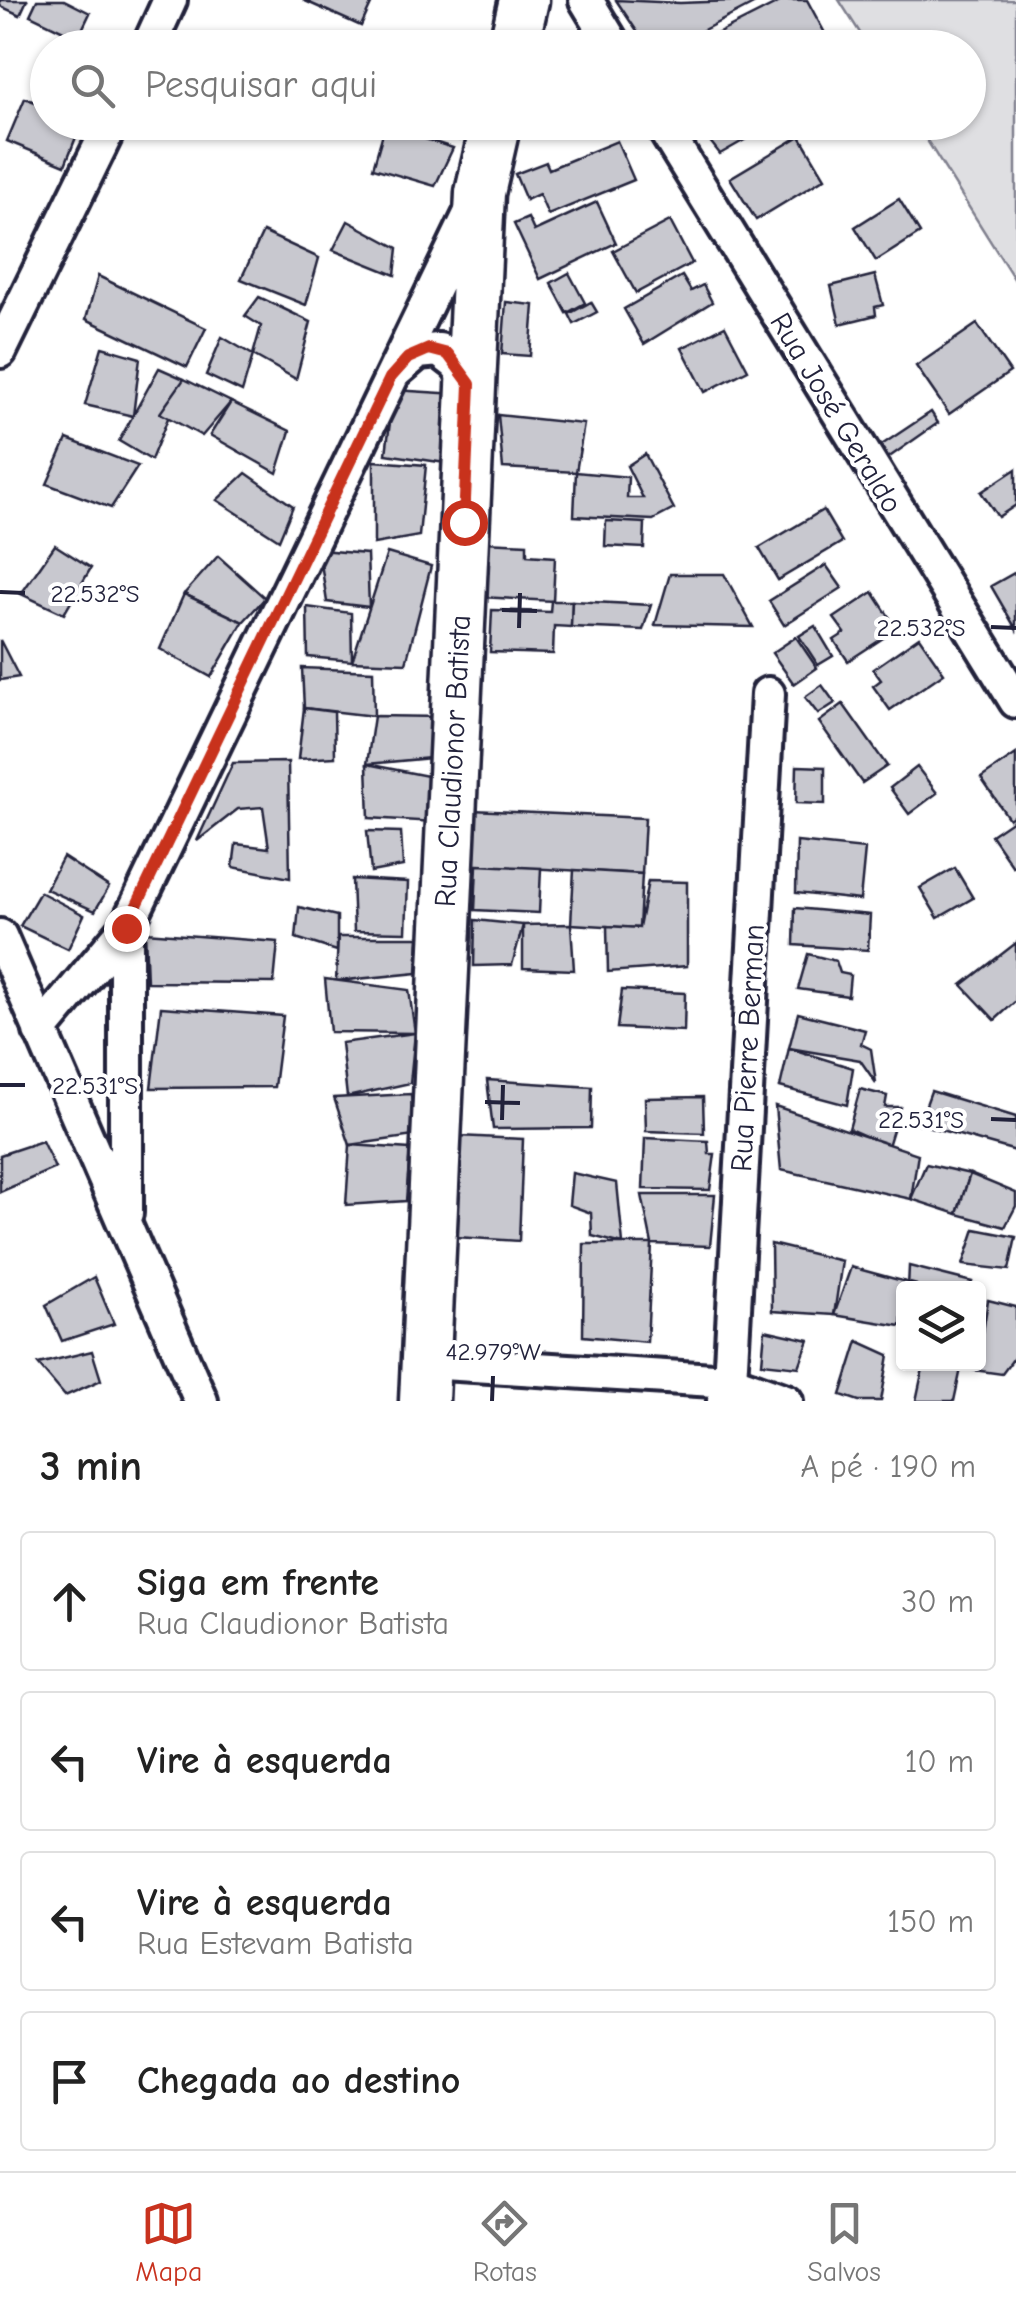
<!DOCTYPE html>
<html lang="pt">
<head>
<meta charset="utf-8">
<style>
	:root { --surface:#fff; --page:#f2f2f2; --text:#222; --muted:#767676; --line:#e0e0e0; --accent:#c8321e }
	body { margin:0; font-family:"Comic Neue",sans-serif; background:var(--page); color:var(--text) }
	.controls { position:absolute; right:30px; bottom:30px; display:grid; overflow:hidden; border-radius:10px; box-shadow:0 2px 8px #0004 }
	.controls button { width:90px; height:90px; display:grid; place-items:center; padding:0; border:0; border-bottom:2px solid var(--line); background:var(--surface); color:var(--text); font:50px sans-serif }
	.stop { position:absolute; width:30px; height:30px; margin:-22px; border:8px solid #c8321e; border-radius:50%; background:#fff }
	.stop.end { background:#c8321e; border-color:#fff; box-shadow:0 2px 10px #0008 }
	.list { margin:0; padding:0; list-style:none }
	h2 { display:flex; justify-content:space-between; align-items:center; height:130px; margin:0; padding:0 40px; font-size:42px }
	h2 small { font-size:32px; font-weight:400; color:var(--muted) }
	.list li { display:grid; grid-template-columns:65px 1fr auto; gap:30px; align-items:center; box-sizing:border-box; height:140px; margin:0 20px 20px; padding:0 20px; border:2px solid var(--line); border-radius:10px }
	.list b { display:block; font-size:38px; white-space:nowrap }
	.list p { margin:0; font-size:32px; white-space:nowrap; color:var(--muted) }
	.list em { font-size:32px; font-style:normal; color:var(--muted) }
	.icon { flex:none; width:55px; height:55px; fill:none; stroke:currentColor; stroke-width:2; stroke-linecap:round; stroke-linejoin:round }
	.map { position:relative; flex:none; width:1016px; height:1401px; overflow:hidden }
	.search { position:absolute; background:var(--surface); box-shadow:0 2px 8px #0004; left:30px; right:30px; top:30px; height:110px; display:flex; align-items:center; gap:25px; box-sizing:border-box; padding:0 35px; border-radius:55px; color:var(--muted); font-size:38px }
	.sheet { height:770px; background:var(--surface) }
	nav { display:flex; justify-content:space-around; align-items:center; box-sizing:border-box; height:140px; border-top:2px solid var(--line); background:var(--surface); font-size:28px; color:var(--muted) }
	nav a { display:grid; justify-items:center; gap:5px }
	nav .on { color:var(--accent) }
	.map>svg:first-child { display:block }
	.green { fill:#dfdfe2; stroke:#80808e; stroke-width:2.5 }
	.building { fill:#c8c8cf; stroke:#22223b; stroke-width:2.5 }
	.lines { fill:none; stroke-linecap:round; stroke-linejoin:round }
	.minor-casing { stroke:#22223b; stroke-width:40 }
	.secondary-casing { stroke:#22223b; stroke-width:55 }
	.minor { stroke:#fff; stroke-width:32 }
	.secondary { stroke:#fff; stroke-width:48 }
	.route { stroke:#c8321e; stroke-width:12 }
	.ticks { fill:none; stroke:#22223b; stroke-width:4 }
	.labels { text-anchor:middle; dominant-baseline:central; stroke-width:8; stroke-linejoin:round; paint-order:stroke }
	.street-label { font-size:30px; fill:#22223b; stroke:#fff }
	.ticks-label { font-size:25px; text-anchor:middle; fill:#22223b; stroke:#fff; stroke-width:8; stroke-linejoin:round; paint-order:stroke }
</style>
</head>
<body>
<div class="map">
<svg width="1016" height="1401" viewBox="0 0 1016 1401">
	<rect width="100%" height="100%" fill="#fff"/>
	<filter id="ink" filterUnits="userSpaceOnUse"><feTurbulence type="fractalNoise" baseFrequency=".01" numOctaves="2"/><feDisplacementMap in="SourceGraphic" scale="20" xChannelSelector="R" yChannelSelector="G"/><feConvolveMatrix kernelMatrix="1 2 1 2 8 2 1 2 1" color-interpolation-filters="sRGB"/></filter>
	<g filter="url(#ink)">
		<path class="green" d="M 839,0 L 1016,0 L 1016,282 L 916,123 L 968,122 L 968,48 L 869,47 Z"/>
		<g class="building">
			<path d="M 0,0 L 27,0 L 20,15 L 0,6 Z"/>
			<path d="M 37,0 L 64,0 L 90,13 L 78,38 L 30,15 Z"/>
			<path d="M 303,0 L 373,0 L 361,26 Z"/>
			<path d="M 616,0 L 680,3 L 761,0 L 669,48 L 648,48 Z"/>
			<path d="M 784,0 L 807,0 L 833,48 L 689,48 Z"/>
			<path d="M 25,98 L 48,107 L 48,122 L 82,122 L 65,165 L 7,141 Z"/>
			<path d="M 214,122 L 252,122 L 249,132 Z"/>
			<path d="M 381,122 L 467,122 L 459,140 Z"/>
			<path d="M 695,122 L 776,122 L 720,154 Z"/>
			<path d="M 385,126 L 453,148 L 435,186 L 373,168 Z"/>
			<path d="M 800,136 L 825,178 L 756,220 L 730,178 Z"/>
			<path d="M 617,141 L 634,180 L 548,215 L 539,194 L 526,200 L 515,174 L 546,162 L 549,169 Z"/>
			<path d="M 899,199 L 920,233 L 876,261 L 855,227 Z"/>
			<path d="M 597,202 L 616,243 L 540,279 L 514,224 L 528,218 L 534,231 Z"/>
			<path d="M 348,221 L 398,248 L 395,275 L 333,250 Z"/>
			<path d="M 670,221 L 692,263 L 636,293 L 613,251 Z"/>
			<path d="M 263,232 L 319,258 L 306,305 L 241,279 Z"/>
			<path d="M 569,273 L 585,303 L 567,313 L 551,283 Z"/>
			<path d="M 875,275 L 883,305 L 875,307 L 876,315 L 840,324 L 831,286 Z"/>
			<path d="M 98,276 L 206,328 L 187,367 L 86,319 Z"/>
			<path d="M 682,276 L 691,291 L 703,285 L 712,302 L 644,344 L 624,309 Z"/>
			<path d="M 259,297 L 311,322 L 296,379 L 253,355 L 261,326 L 245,316 Z"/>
			<path d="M 506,302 L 534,305 L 530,356 L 502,354 Z"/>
			<path d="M 591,302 L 597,312 L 574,324 L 569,314 Z"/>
			<path d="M 977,324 L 1010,372 L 949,414 L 916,366 Z"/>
			<path d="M 725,326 L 748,370 L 705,392 L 682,348 Z"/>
			<path d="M 222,337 L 253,355 L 242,392 L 206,375 Z"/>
			<path d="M 102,347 L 140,358 L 133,416 L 85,405 Z"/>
			<path d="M 159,368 L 184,379 L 151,460 L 119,441 Z"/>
			<path d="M 184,379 L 231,402 L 202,436 L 160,413 Z"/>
			<path d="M 394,390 L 457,394 L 452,464 L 386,454 Z"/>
			<path d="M 231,402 L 290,431 L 277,473 L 210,435 Z"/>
			<path d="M 931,412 L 938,423 L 888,458 L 880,446 Z"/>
			<path d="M 498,415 L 584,424 L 576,472 L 503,468 Z"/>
			<path d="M 67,439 L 138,466 L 111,508 L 47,484 Z"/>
			<path d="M 645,454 L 674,509 L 653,520 L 574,516 L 576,472 L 628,477 L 627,498 L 643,498 L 627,466 Z"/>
			<path d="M 374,461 L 426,465 L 419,536 L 374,544 Z"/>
			<path d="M 1016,469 L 1016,505 L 998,517 L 981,492 Z"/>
			<path d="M 246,473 L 293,506 L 279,540 L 217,500 Z"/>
			<path d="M 823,510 L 842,542 L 778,580 L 759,548 Z"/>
			<path d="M 606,521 L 645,523 L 644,548 L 605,546 Z"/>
			<path d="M 484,542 L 527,544 L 527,555 L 555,557 L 553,601 L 481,597 Z"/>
			<path d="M 55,545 L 91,568 L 64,614 L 21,594 Z"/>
			<path d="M 319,550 L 367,554 L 369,607 L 327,602 Z"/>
			<path d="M 387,553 L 431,566 L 406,663 L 352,661 Z"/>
			<path d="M 218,556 L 265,598 L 243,622 L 184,594 Z"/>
			<path d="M 826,565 L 842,588 L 784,625 L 769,601 Z"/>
			<path d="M 1016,572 L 1016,629 L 991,586 Z"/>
			<path d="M 670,574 L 724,574 L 753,627 L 655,625 Z"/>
			<path d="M 873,592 L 897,629 L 848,661 L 834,640 L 845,633 L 834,618 Z"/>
			<path d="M 184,594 L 243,622 L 211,677 L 160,649 Z"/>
			<path d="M 551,601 L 572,601 L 571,627 L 554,626 L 553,654 L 490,652 L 492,610 L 550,612 Z"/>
			<path d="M 572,601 L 651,605 L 643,630 L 571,627 Z"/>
			<path d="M 307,607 L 351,613 L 352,661 L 308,657 Z"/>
			<path d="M 815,626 L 833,656 L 818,665 L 799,636 Z"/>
			<path d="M 796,637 L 817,668 L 794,684 L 772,653 Z"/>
			<path d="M 919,637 L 944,673 L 890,710 L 873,686 L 881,680 L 873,669 Z"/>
			<path d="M 0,640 L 19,677 L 0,680 Z"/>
			<path d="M 302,668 L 373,671 L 374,716 L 304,708 Z"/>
			<path d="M 822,685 L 835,703 L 818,714 L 805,697 Z"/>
			<path d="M 843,704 L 887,766 L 862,783 L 819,722 Z"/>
			<path d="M 304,708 L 334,712 L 335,757 L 298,759 Z"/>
			<path d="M 374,716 L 442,717 L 441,757 L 367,764 Z"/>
			<path d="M 1016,754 L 1016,814 L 1009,819 L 981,778 Z"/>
			<path d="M 288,762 L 290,878 L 233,867 L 236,844 L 269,848 L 263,807 L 238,809 L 197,841 L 233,763 Z"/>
			<path d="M 367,764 L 433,777 L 434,822 L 369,818 Z"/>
			<path d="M 797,766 L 825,767 L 825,804 L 796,803 Z"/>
			<path d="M 917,767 L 937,793 L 909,814 L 890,788 Z"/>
			<path d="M 472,810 L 645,818 L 642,874 L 470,865 Z"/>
			<path d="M 1016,818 L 1016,865 L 1013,867 L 991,835 Z"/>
			<path d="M 367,831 L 401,832 L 403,866 L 371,872 Z"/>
			<path d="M 797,842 L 865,849 L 860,900 L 796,893 Z"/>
			<path d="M 63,857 L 109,887 L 95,911 L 46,889 Z"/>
			<path d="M 477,865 L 541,868 L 539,913 L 475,910 Z"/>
			<path d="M 955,868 L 973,898 L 938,918 L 920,888 Z"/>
			<path d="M 574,870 L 642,874 L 639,928 L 571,924 Z"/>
			<path d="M 352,879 L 408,882 L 406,932 L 354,931 Z"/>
			<path d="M 648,881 L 687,882 L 687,966 L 608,972 L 607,926 L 639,928 Z"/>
			<path d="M 40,892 L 84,915 L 68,949 L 20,926 Z"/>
			<path d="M 299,907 L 337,916 L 337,951 L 296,938 Z"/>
			<path d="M 795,908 L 870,915 L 868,950 L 794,945 Z"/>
			<path d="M 475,920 L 523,925 L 512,965 L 474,966 Z"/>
			<path d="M 571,924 L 574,970 L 523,968 L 523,925 Z"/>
			<path d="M 145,932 L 278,942 L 274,983 L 147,982 Z"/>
			<path d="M 338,937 L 419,937 L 417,973 L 336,981 Z"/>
			<path d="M 1016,943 L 1016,1001 L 995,1020 L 962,985 Z"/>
			<path d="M 808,954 L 836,961 L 840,973 L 850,975 L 848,996 L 798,989 Z"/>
			<path d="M 325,979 L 409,990 L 415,1033 L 330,1032 Z"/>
			<path d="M 622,990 L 685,993 L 684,1031 L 617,1028 Z"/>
			<path d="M 161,1007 L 283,1016 L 274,1087 L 151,1088 Z"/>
			<path d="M 798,1013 L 865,1030 L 861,1044 L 871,1049 L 876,1083 L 860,1060 L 789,1048 Z"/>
			<path d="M 415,1033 L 410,1083 L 347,1097 L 341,1043 Z"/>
			<path d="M 789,1048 L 853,1068 L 847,1105 L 780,1087 Z"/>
			<path d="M 487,1080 L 592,1087 L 591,1128 L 493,1129 Z"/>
			<path d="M 860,1089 L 887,1096 L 885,1107 L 900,1107 L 888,1146 L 849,1129 Z"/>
			<path d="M 931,1091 L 1016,1117 L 1016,1151 L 919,1124 Z"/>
			<path d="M 411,1094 L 414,1136 L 350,1145 L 334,1098 Z"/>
			<path d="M 703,1097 L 704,1133 L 646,1131 L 645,1098 Z"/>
			<path d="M 775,1106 L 918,1154 L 911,1199 L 781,1170 Z"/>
			<path d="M 458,1136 L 523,1139 L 519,1241 L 456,1237 Z"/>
			<path d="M 645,1138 L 708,1141 L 709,1154 L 715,1154 L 710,1190 L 643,1189 Z"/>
			<path d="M 42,1141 L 55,1168 L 0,1192 L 0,1155 Z"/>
			<path d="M 350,1145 L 410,1149 L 406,1201 L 346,1205 Z"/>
			<path d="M 926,1164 L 970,1174 L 957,1214 L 911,1199 Z"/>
			<path d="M 572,1173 L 617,1183 L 623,1244 L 592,1236 L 591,1213 L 569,1205 Z"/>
			<path d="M 970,1174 L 1016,1193 L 1016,1206 L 1005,1227 L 957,1214 Z"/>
			<path d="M 642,1195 L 715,1195 L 710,1246 L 652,1244 Z"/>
			<path d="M 975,1229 L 1016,1237 L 1009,1270 L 963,1265 Z"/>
			<path d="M 584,1244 L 652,1244 L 647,1342 L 583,1336 Z"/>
			<path d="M 771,1244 L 842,1261 L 834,1315 L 772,1311 Z"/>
			<path d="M 909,1266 L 972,1282 L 970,1288 L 908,1288 Z"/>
			<path d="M 851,1267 L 917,1285 L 904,1288 L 901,1326 L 834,1315 Z"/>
			<path d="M 94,1277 L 114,1324 L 62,1341 L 46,1305 Z"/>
			<path d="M 988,1300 L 1016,1307 L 1016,1355 L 1002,1374 L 974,1370 L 978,1364 Z"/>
			<path d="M 765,1330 L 809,1340 L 799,1367 L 762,1363 Z"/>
			<path d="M 858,1341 L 889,1355 L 881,1401 L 859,1401 L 841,1395 Z"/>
			<path d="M 92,1351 L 101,1380 L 65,1396 L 38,1364 Z"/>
			<path d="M 924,1364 L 962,1364 L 954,1401 L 916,1401 Z"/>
		</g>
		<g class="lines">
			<defs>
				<g id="minor">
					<path d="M 586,0 L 615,48"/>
					<path d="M 148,48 L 170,0"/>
					<path d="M 660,122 L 1016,701"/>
					<path d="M 0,351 L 112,122"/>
					<path d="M 397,370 L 418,352 L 439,350 L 456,363 L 471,384"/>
					<path d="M 0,936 L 201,1401"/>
					<path d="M 40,1031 L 126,928 L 472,210"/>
					<path d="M 126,1213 L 126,928"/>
					<path d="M 426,1362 L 730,1381 L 786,1401"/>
					<path d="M 724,1401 L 730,1381 L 768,694"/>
				</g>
				<g id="secondary">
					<path d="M 513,48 L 524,0"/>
					<path d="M 424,1401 L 480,193 L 496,122"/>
				</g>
			</defs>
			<use href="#minor" class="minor-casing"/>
			<use href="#secondary" class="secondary-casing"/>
			<use href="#minor" class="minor"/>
			<use href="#secondary" class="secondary"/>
		</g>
	</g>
	<g class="lines" filter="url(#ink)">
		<path class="route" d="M 126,928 L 390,378 L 408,358 L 429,349 L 448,354 L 470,384 L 464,522"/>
	</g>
	<path class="ticks" d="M 0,592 L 25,593M 502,610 L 537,611M 991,627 L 1016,628M 519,628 L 520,593M 0,1085 L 25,1085M 485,1102 L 520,1103M 991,1119 L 1016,1120M 502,1120 L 503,1085M 492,1401 L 493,1376"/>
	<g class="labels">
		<g class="street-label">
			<text transform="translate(836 413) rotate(59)">Rua José Geraldo</text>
			<text transform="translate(453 761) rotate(-87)">Rua Claudionor Batista</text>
			<text transform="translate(748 1048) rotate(-87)">Rua Pierre Berman</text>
		</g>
	</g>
	<g class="ticks-label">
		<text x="95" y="602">22.532°S</text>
		<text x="921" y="636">22.532°S</text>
		<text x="95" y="1094">22.531°S</text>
		<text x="921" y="1128">22.531°S</text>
		<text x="493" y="1360">42.979°W</text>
	</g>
</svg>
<div class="controls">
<button><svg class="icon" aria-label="layers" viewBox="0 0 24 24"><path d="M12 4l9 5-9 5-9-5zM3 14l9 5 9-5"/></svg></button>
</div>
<div class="stop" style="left:464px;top:522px"></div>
<div class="stop end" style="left:126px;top:928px"></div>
<div class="search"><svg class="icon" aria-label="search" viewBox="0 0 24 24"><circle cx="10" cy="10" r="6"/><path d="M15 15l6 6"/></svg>Pesquisar aqui</div>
</div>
<section class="sheet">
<h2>3 min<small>A pé · 190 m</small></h2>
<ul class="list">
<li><svg class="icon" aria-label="ahead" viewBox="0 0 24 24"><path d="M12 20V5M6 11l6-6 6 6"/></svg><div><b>Siga em frente</b><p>Rua Claudionor Batista</p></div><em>30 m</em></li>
<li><svg class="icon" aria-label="left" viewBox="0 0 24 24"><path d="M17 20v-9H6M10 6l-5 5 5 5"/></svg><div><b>Vire à esquerda</b></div><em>10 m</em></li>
<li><svg class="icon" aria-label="left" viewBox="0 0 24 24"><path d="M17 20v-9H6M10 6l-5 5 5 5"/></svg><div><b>Vire à esquerda</b><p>Rua Estevam Batista</p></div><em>150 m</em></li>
<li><svg class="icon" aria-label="arrive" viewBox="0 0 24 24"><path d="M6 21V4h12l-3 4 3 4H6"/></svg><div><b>Chegada ao destino</b></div></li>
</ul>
</section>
<nav>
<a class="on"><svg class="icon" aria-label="map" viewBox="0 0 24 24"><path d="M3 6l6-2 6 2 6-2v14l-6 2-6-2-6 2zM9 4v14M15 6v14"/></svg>Mapa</a>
<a><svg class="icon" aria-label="directions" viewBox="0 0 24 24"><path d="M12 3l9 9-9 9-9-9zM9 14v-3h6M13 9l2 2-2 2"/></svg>Rotas</a>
<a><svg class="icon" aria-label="saved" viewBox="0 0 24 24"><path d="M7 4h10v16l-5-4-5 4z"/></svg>Salvos</a>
</nav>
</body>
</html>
